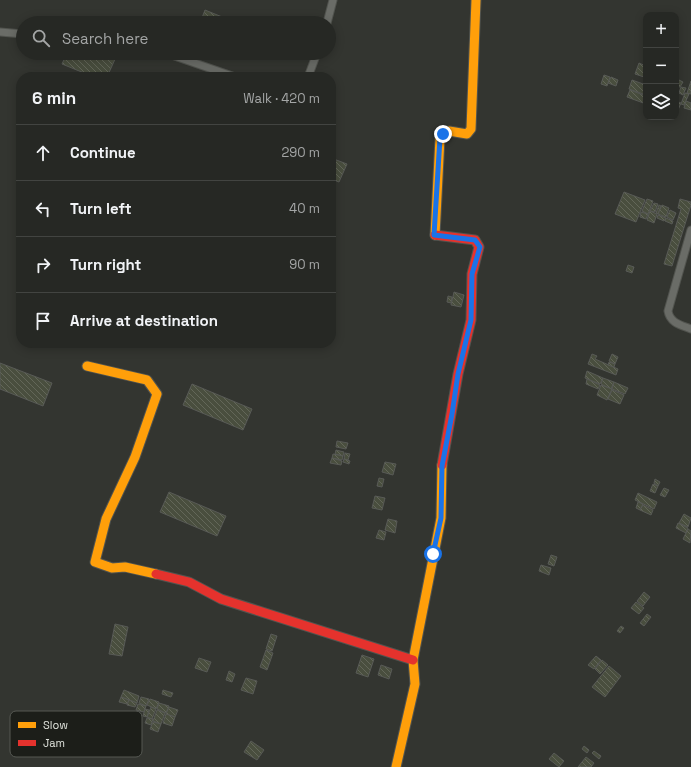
<!DOCTYPE html>
<html lang="en">
<head>
<meta charset="utf-8">
<style>
	:root { --surface:#262824; --page:#323431; --text:#f1f3f6; --muted:#a4a6a6; --line:#424441 }
	body { margin:0; font-family:"Space Grotesk",sans-serif; background:var(--page); color:var(--text) }
	.controls { position:absolute; right:12px; top:12px; display:grid; overflow:hidden; border-radius:8px; box-shadow:0 2px 10px #0003 }
	.controls button { width:36px; height:36px; display:grid; place-items:center; padding:0; border:0; border-bottom:1px solid var(--line); background:var(--surface); color:var(--text); font:20px sans-serif }
	.stop { position:absolute; width:12px; height:12px; margin:-9px; border:3px solid #1a73e8; border-radius:50%; background:#fff }
	.stop.end { background:#1a73e8; border-color:#fff; box-shadow:0 1px 4px #0008 }
	.list { margin:0; padding:0; list-style:none }
	h2 { display:flex; justify-content:space-between; align-items:center; height:52px; margin:0; padding:0 16px; font-size:17px }
	h2 small { font-size:13px; font-weight:400; color:var(--muted) }
	.list li { display:grid; grid-template-columns:26px 1fr auto; gap:12px; align-items:center; box-sizing:border-box; height:56px; padding:0 16px; border-top:1px solid var(--line) }
	.list b { display:block; font-size:15px; white-space:nowrap }
	.list em { font-size:13px; font-style:normal; color:var(--muted) }
	.icon { flex:none; width:22px; height:22px; fill:none; stroke:currentColor; stroke-width:2; stroke-linecap:round; stroke-linejoin:round }
	.map { position:relative; flex:none; width:691px; height:767px; overflow:hidden }
	.search { position:absolute; background:var(--surface); box-shadow:0 2px 10px #0003; left:16px; top:16px; width:320px; height:44px; display:flex; align-items:center; gap:10px; box-sizing:border-box; padding:0 14px; border-radius:22px; color:var(--muted); font-size:15px }
	.panel { position:absolute; background:var(--surface); box-shadow:0 2px 10px #0003; left:16px; top:72px; width:320px; height:276px; border-radius:16px }
	.map>svg:first-child { display:block }
	.building { fill:url(#building-back-hatch); stroke:#585a56 }
	.lines { fill:none; stroke-linecap:round; stroke-linejoin:round }
	.street-casing { stroke:#52544f; stroke-width:9 }
	.slow-casing { stroke:#52544f; stroke-width:11 }
	.jam-casing { stroke:#52544f; stroke-width:11 }
	.street { stroke:#6a6c67; stroke-width:7 }
	.slow { stroke:#ff9f0a; stroke-width:9 }
	.jam { stroke:#e5322d; stroke-width:9 }
	.route { stroke:#1a73e8; stroke-width:5 }
	.key { fill:#1c1e19; stroke:#565953; stroke-width:1 }
	.key-label { font-size:11px; fill:#dfe2db }
</style>
</head>
<body>
<div class="map">
<svg width="691" height="767" viewBox="0 0 691 767">
	<defs>
		<pattern id="building-back-hatch" width="6" height="6" patternUnits="userSpaceOnUse"><rect width="6" height="6" fill="#494e3e"/><path d="M-1 5l2 2M0 0l6 6M5-1l2 2" fill="none" stroke="#636759"/></pattern>
	</defs>
	<rect width="100%" height="100%" fill="#333530"/>
	<g class="building">
		<path d="M 205,10 L 237,23 L 200,23 Z"/>
		<path d="M 67,53 L 90,53 L 116,57 L 107,77 L 94,77 L 62,64 Z"/>
		<path d="M 639,63 L 646,66 L 644,77 L 635,74 Z"/>
		<path d="M 604,75 L 610,77 L 607,86 L 601,84 Z"/>
		<path d="M 611,77 L 618,80 L 616,86 L 608,83 Z"/>
		<path d="M 632,80 L 646,85 L 646,95 L 629,89 Z"/>
		<path d="M 679,80 L 683,82 L 680,87 L 677,86 Z"/>
		<path d="M 691,81 L 691,94 L 687,93 Z"/>
		<path d="M 681,87 L 686,88 L 683,95 L 679,93 Z"/>
		<path d="M 630,90 L 646,96 L 646,104 L 627,97 Z"/>
		<path d="M 685,93 L 689,94 L 684,105 L 681,104 Z"/>
		<path d="M 676,101 L 681,103 L 678,110 L 676,109 Z"/>
		<path d="M 686,101 L 691,103 L 691,110 L 684,108 Z"/>
		<path d="M 331,158 L 347,164 L 339,182 L 331,179 Z"/>
		<path d="M 624,192 L 645,200 L 636,222 L 615,214 Z"/>
		<path d="M 647,199 L 653,201 L 648,214 L 642,211 Z"/>
		<path d="M 680,199 L 691,202 L 691,205 L 672,266 L 664,264 L 681,209 L 678,208 Z"/>
		<path d="M 654,203 L 658,204 L 655,212 L 650,211 Z"/>
		<path d="M 659,205 L 661,206 L 658,214 L 656,213 Z"/>
		<path d="M 662,205 L 669,208 L 666,217 L 658,214 Z"/>
		<path d="M 670,210 L 676,213 L 673,220 L 667,217 Z"/>
		<path d="M 650,211 L 657,214 L 654,223 L 647,220 Z"/>
		<path d="M 641,212 L 648,214 L 646,219 L 640,217 Z"/>
		<path d="M 658,215 L 666,218 L 664,221 L 657,218 Z"/>
		<path d="M 666,218 L 673,221 L 672,224 L 665,221 Z"/>
		<path d="M 331,240 L 333,241 L 332,254 L 331,254 Z"/>
		<path d="M 628,265 L 634,267 L 632,273 L 626,271 Z"/>
		<path d="M 454,292 L 464,295 L 461,307 L 451,305 Z"/>
		<path d="M 448,296 L 452,297 L 451,303 L 447,302 Z"/>
		<path d="M 592,354 L 597,356 L 595,359 L 618,369 L 616,375 L 588,364 Z"/>
		<path d="M 612,354 L 618,357 L 615,364 L 609,361 Z"/>
		<path d="M 609,362 L 615,364 L 614,367 L 608,365 Z"/>
		<path d="M 0,363 L 52,383 L 43,406 L 0,389 Z"/>
		<path d="M 587,371 L 603,378 L 600,384 L 585,378 Z"/>
		<path d="M 603,378 L 614,382 L 611,389 L 601,384 Z"/>
		<path d="M 587,379 L 600,385 L 598,389 L 586,384 Z"/>
		<path d="M 614,382 L 628,388 L 625,394 L 612,389 Z"/>
		<path d="M 192,384 L 252,409 L 243,430 L 183,405 Z"/>
		<path d="M 601,385 L 612,389 L 607,400 L 597,395 Z"/>
		<path d="M 612,390 L 624,395 L 620,404 L 608,399 Z"/>
		<path d="M 337,441 L 348,443 L 346,449 L 336,447 Z"/>
		<path d="M 336,450 L 344,452 L 343,456 L 335,454 Z"/>
		<path d="M 345,453 L 350,454 L 348,460 L 344,459 Z"/>
		<path d="M 333,454 L 343,456 L 342,460 L 332,458 Z"/>
		<path d="M 332,458 L 342,461 L 341,465 L 330,463 Z"/>
		<path d="M 344,459 L 350,461 L 349,464 L 343,462 Z"/>
		<path d="M 385,462 L 396,464 L 393,475 L 382,472 Z"/>
		<path d="M 379,478 L 384,479 L 382,487 L 377,486 Z"/>
		<path d="M 655,479 L 660,482 L 658,486 L 654,483 Z"/>
		<path d="M 653,484 L 658,486 L 655,493 L 650,491 Z"/>
		<path d="M 664,488 L 669,490 L 665,497 L 660,495 Z"/>
		<path d="M 169,492 L 226,516 L 217,536 L 160,512 Z"/>
		<path d="M 638,493 L 657,502 L 654,509 L 635,500 Z"/>
		<path d="M 375,496 L 385,498 L 382,510 L 372,508 Z"/>
		<path d="M 638,502 L 643,504 L 640,510 L 636,508 Z"/>
		<path d="M 643,505 L 653,510 L 651,515 L 640,510 Z"/>
		<path d="M 684,514 L 691,518 L 688,527 L 679,523 Z"/>
		<path d="M 388,519 L 397,521 L 395,533 L 385,530 Z"/>
		<path d="M 678,523 L 688,528 L 686,533 L 676,528 Z"/>
		<path d="M 688,529 L 691,531 L 690,543 L 683,539 Z"/>
		<path d="M 379,530 L 386,532 L 384,540 L 376,538 Z"/>
		<path d="M 551,555 L 557,557 L 554,566 L 548,564 Z"/>
		<path d="M 541,565 L 551,568 L 549,575 L 539,571 Z"/>
		<path d="M 644,592 L 650,597 L 643,606 L 637,601 Z"/>
		<path d="M 636,602 L 644,608 L 639,614 L 631,608 Z"/>
		<path d="M 647,614 L 651,617 L 644,626 L 640,623 Z"/>
		<path d="M 115,624 L 128,627 L 122,656 L 109,654 Z"/>
		<path d="M 621,626 L 624,628 L 620,633 L 617,631 Z"/>
		<path d="M 271,634 L 277,636 L 272,651 L 266,649 Z"/>
		<path d="M 266,650 L 273,653 L 267,670 L 260,667 Z"/>
		<path d="M 362,655 L 374,659 L 368,677 L 356,673 Z"/>
		<path d="M 596,656 L 601,660 L 594,669 L 588,665 Z"/>
		<path d="M 199,658 L 211,662 L 207,672 L 195,668 Z"/>
		<path d="M 602,660 L 608,665 L 600,674 L 595,669 Z"/>
		<path d="M 381,665 L 392,669 L 389,679 L 378,675 Z"/>
		<path d="M 609,666 L 621,676 L 605,697 L 592,687 Z"/>
		<path d="M 229,671 L 235,674 L 232,682 L 226,680 Z"/>
		<path d="M 246,678 L 257,681 L 253,694 L 241,690 Z"/>
		<path d="M 124,690 L 139,696 L 137,703 L 121,697 Z"/>
		<path d="M 163,690 L 173,693 L 171,697 L 162,694 Z"/>
		<path d="M 121,697 L 129,700 L 127,704 L 119,702 Z"/>
		<path d="M 141,697 L 149,699 L 146,706 L 139,703 Z"/>
		<path d="M 150,699 L 159,702 L 156,709 L 147,705 Z"/>
		<path d="M 129,700 L 137,703 L 135,707 L 127,705 Z"/>
		<path d="M 159,703 L 169,706 L 166,713 L 157,709 Z"/>
		<path d="M 138,704 L 146,706 L 144,712 L 136,710 Z"/>
		<path d="M 151,707 L 156,709 L 152,719 L 147,717 Z"/>
		<path d="M 169,707 L 178,710 L 175,717 L 166,714 Z"/>
		<path d="M 145,709 L 149,710 L 147,717 L 143,716 Z"/>
		<path d="M 157,710 L 165,713 L 161,724 L 153,721 Z"/>
		<path d="M 166,714 L 175,717 L 172,726 L 163,723 Z"/>
		<path d="M 147,718 L 153,719 L 151,725 L 145,723 Z"/>
		<path d="M 153,722 L 161,724 L 158,732 L 150,729 Z"/>
		<path d="M 251,741 L 264,750 L 257,760 L 244,752 Z"/>
		<path d="M 584,746 L 589,750 L 587,753 L 582,749 Z"/>
		<path d="M 594,751 L 601,756 L 599,759 L 592,753 Z"/>
		<path d="M 554,753 L 564,761 L 559,767 L 549,759 Z"/>
		<path d="M 586,757 L 594,763 L 591,767 L 578,767 Z"/>
	</g>
	<g class="lines">
		<defs>
			<g id="street">
				<path d="M 327,23 L 333,0"/>
				<path d="M 0,32 L 23,34"/>
				<path d="M 166,53 L 235,77"/>
				<path d="M 308,77 L 317,53"/>
				<path d="M 691,230 L 668,311 C 670,323 681,325 691,329"/>
			</g>
			<g id="slow">
				<path d="M 435,235 L 440,138 L 449,131 L 467,134 L 471,129 L 476,0"/>
				<path d="M 87,366 L 147,380 L 157,394 L 135,457 L 106,519 L 95,562 L 112,568 L 125,567 L 156,574"/>
				<path d="M 396,767 L 415,684 L 413,660 L 441,518 L 442,465"/>
			</g>
			<g id="jam">
				<path d="M 435,235 L 475,240 L 479,247 L 472,274 L 471,320 L 458,374 L 442,465"/>
				<path d="M 156,574 L 189,582 L 221,599 L 413,660"/>
			</g>
		</defs>
		<use href="#street" class="street-casing"/>
		<use href="#slow" class="slow-casing"/>
		<use href="#jam" class="jam-casing"/>
		<use href="#street" class="street"/>
		<use href="#slow" class="slow"/>
		<use href="#jam" class="jam"/>
	</g>
	<g class="lines">
		<path class="route" d="M 433,554 L 441,518 L 442,466 L 452,414 L 458,374 L 471,320 L 472,274 L 480,247 L 475,240 L 434,235 L 440,138 L 443,134"/>
	</g>
	<rect x="10" y="711" width="132" height="46" rx="6" class="key"/>
	<rect x="18" y="722" width="18" height="6" fill="#ff9f0a"/>
	<rect x="18" y="740" width="18" height="6" fill="#e5322d"/>
	<g class="key-label">
		<text x="43" y="729">Slow</text>
		<text x="43" y="747">Jam</text>
	</g>
</svg>
<div class="controls">
<button>+</button>
<button>−</button>
<button><svg class="icon" aria-label="layers" viewBox="0 0 24 24"><path d="M12 4l9 5-9 5-9-5zM3 14l9 5 9-5"/></svg></button>
</div>
<div class="stop" style="left:433px;top:554px"></div>
<div class="stop end" style="left:443px;top:134px"></div>
<div class="search"><svg class="icon" aria-label="search" viewBox="0 0 24 24"><circle cx="10" cy="10" r="6"/><path d="M15 15l6 6"/></svg>Search here</div>
<section class="panel">
<h2>6 min<small>Walk · 420 m</small></h2>
<ul class="list">
<li><svg class="icon" aria-label="ahead" viewBox="0 0 24 24"><path d="M12 20V5M6 11l6-6 6 6"/></svg><div><b>Continue</b></div><em>290 m</em></li>
<li><svg class="icon" aria-label="left" viewBox="0 0 24 24"><path d="M17 20v-9H6M10 6l-5 5 5 5"/></svg><div><b>Turn left</b></div><em>40 m</em></li>
<li><svg class="icon" aria-label="right" viewBox="0 0 24 24"><path d="M7 20v-9h11M14 6l5 5-5 5"/></svg><div><b>Turn right</b></div><em>90 m</em></li>
<li><svg class="icon" aria-label="arrive" viewBox="0 0 24 24"><path d="M6 21V4h12l-3 4 3 4H6"/></svg><div><b>Arrive at destination</b></div></li>
</ul>
</section>
</div>
</body>
</html>
